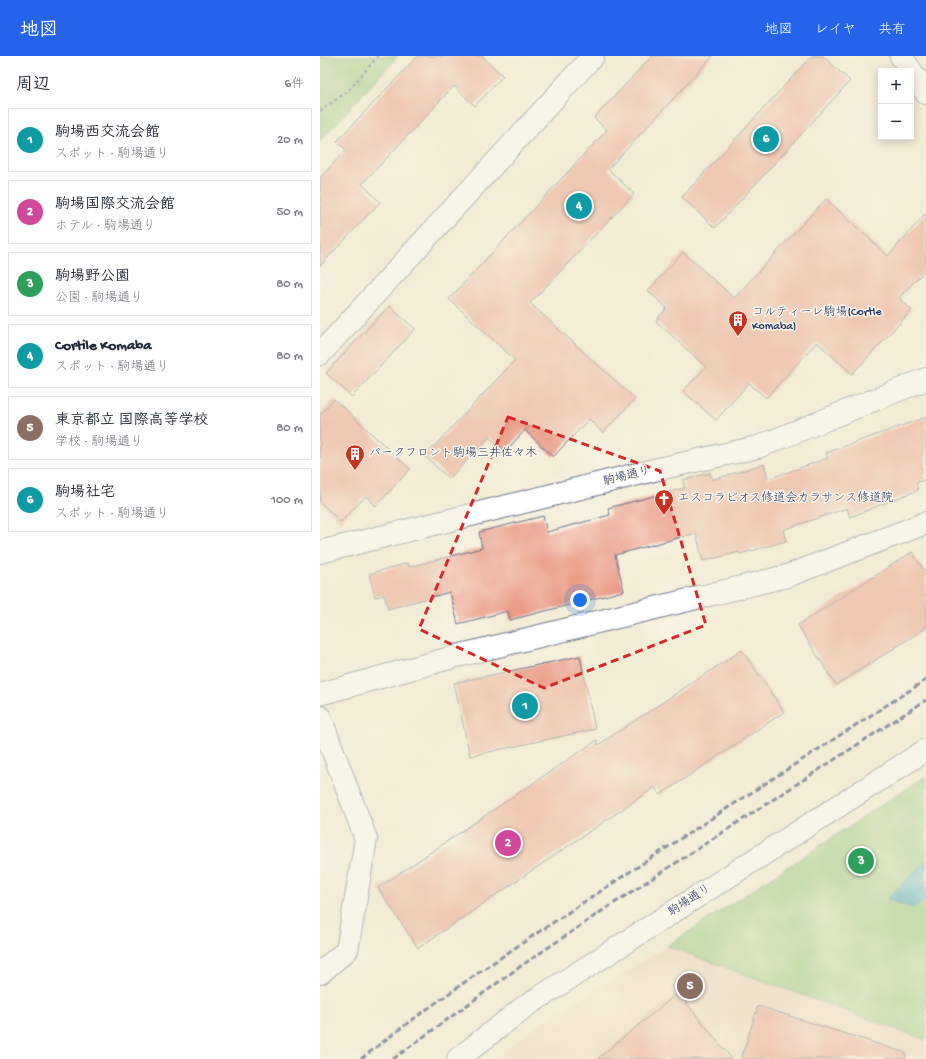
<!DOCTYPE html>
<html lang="ja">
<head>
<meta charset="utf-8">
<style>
	:root { --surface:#fff; --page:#f6f6f7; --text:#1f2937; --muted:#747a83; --line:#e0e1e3; --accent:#2563eb }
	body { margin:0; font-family:"Gochi Hand","Klee One",sans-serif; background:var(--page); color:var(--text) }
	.controls { position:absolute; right:12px; top:12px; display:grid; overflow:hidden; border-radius:0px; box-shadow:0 2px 10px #0003 }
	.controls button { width:36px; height:36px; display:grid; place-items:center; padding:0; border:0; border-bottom:1px solid var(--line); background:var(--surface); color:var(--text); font:20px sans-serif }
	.you { position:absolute; left:260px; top:544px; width:14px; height:14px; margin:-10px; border:3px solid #fff; border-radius:50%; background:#1a73e8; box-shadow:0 0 0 6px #1a73e833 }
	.badge { display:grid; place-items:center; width:26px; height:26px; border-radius:50%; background:var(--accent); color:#fff; font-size:13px; font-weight:700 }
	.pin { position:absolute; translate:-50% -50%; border:2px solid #fff; box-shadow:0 1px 4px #0006 }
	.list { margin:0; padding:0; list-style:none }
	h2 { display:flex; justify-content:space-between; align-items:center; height:52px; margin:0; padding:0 16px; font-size:17px }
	h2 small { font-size:13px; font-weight:400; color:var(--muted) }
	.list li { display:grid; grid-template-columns:26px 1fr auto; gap:12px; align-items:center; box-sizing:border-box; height:64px; margin:0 8px 8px; padding:0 8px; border:1px solid var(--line); border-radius:0px }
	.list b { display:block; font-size:15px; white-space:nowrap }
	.list p { margin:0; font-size:13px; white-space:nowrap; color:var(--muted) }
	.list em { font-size:13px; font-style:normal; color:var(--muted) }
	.map { position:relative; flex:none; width:606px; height:1003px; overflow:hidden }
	header { display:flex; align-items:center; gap:24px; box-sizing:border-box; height:56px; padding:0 20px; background:var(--accent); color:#fff }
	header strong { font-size:19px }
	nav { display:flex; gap:22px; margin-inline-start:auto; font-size:14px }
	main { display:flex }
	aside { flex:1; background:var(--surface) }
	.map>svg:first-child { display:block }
	.built { fill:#f0d5bc }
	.green { fill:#93c97b; stroke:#577c6c }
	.water { fill:#49adc8; stroke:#326e93 }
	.building { fill:#ea9c87 }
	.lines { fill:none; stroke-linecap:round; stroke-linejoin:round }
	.minor-casing { stroke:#677188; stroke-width:24 }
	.path { stroke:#677188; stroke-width:2.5; stroke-dasharray:3 3; stroke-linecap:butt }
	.minor { stroke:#fff; stroke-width:22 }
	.rail { stroke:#1b2f5e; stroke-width:3; stroke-dasharray:6 3; stroke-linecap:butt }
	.marked { fill:none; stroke:#d62828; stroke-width:3; stroke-dasharray:8 5; stroke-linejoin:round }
	.labels { text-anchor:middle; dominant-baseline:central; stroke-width:3; stroke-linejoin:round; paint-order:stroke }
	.poi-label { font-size:12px; fill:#1b2f5e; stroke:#fbf7ec; text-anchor:start }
	.street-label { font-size:12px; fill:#1b2f5e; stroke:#fbf7ec }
</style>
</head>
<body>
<header>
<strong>地図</strong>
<nav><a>地図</a><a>レイヤ</a><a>共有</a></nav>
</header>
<main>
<aside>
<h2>周辺<small>6件</small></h2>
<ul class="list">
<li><span class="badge" style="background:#0f9aa8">1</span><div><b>駒場西交流会館</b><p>スポット · 駒場通り</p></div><em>20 m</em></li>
<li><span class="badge" style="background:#d1479c">2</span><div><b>駒場国際交流会館</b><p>ホテル · 駒場通り</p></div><em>50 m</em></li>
<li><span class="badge" style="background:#2e9e5b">3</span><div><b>駒場野公園</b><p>公園 · 駒場通り</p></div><em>80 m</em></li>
<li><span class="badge" style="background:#0f9aa8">4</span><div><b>Cortile Komaba</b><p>スポット · 駒場通り</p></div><em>80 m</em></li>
<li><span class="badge" style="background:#8d6e63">5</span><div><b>東京都立 国際高等学校</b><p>学校 · 駒場通り</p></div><em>80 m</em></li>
<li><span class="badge" style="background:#0f9aa8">6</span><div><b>駒場社宅</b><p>スポット · 駒場通り</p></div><em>100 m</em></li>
</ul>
</aside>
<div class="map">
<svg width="606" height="1003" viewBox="0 0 606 1003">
	<rect width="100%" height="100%" fill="#fbf7ec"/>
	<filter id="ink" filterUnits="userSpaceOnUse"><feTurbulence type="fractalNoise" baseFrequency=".025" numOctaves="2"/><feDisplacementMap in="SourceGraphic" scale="8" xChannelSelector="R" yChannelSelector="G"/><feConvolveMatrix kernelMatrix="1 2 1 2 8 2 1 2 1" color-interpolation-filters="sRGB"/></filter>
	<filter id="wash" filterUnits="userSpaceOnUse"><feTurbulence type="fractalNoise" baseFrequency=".012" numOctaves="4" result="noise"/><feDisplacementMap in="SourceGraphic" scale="16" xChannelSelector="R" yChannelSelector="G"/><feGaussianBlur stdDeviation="0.9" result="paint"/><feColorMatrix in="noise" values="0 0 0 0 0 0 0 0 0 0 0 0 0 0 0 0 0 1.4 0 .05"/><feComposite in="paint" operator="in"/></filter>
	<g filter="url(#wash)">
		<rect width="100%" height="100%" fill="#f3ecd6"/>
		<path class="built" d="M 347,890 L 606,984 L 606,1003 L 176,1003 L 215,970 Z"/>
		<g class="green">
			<path d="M 0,0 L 78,0 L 0,85 Z"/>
			<path d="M 606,720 L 606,984 L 347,890 Z"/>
		</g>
		<path class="water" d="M 606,805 L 606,844 L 593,852 L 567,843 Z"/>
		<g id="blocks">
			<g class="building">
				<path d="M 98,0 L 162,0 L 183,20 L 155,50 L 134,30 L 42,128 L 60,146 L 0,210 L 0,122 L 26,94 L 17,85 Z"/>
				<path d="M 332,0 L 393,0 L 288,113 L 314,138 L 210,247 L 315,343 L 283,377 L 269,363 L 233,401 L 205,374 L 185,396 L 169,381 L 129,423 L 105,400 L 195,304 L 129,243 L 287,74 L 274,62 Z"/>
				<path d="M 492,0 L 503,0 L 530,25 L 395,172 L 362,141 Z"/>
				<path d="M 506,143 L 568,200 L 606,157 L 606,213 L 579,242 L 592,254 L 532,318 L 497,286 L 446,342 L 429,327 L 396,364 L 363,335 L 386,311 L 336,265 L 347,252 L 328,235 L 363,196 L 414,242 Z"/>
				<path d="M 69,250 L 95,273 L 32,341 L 6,317 Z"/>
				<path d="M 14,343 L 90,413 L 56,450 L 46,440 L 21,466 L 0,446 L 0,359 Z"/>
				<path d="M 606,361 L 606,423 L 596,427 L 598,434 L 530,461 L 527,452 L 463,474 L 466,485 L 420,498 L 419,496 L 383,505 L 376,477 L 295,499 L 304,535 L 190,564 L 188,555 L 138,568 L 130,536 L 68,553 L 64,539 L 55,541 L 49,518 L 88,507 L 89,511 L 162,492 L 159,476 L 223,460 L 227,476 L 238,473 L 290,459 L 288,452 L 365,432 L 363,424 L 390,417 L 392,424 L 444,408 L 448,423 L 508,402 L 506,397 Z"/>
				<path d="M 592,496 L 606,517 L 606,572 L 516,629 L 478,569 Z"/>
				<path d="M 422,594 L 464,656 L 340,739 L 335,731 L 98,892 L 58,832 L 277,684 L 278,689 Z"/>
				<path d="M 260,600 L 275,673 L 150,700 L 134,627 Z"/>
				<path d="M 358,937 L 412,1003 L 277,1003 Z"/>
				<path d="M 438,950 L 586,997 L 585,1003 L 421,1003 Z"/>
			</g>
		</g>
	</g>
	<g filter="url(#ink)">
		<use href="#blocks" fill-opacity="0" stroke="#677188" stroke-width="1"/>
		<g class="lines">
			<defs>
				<g id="minor">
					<path d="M 581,0 L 606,37"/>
					<path d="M 0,298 L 273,0"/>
					<path d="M 0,496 L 334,414 L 438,391 L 606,323"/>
					<path d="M 0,638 L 137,600 L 467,520 L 606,467"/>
					<path d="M 0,661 L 46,783 L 27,894 L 0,917"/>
					<path d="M 138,1003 L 203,952 L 606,694"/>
				</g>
			</defs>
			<use href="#minor" class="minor-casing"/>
			<path class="path" d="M 0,55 L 28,35 L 58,0"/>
			<use href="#minor" class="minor"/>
			<g class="rail">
				<path d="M 41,1003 C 123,938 211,881 299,823 C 401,756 503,690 606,624"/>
				<path d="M 73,1003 L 198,912 L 279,857 L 606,644"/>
			</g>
		</g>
	</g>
	<path d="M0 0H606V1003H0ZM 188,361 L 340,415 L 386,569 L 224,632 L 99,573 Z" fill="#f3ecd6" fill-opacity=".55" fill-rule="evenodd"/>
	<path class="marked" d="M 188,361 L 340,415 L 386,569 L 224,632 L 99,573 Z"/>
	<defs>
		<symbol id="building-pin" viewBox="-11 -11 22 30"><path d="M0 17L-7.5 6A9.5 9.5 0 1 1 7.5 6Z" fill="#c8321e" stroke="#fbf7ec"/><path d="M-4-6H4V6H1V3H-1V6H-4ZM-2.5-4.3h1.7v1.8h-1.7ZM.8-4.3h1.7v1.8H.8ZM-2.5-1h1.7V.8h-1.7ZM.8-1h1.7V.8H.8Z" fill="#fff"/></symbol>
		<symbol id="church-pin" viewBox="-11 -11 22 30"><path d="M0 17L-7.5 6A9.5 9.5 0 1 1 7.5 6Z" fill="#c8321e" stroke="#fbf7ec"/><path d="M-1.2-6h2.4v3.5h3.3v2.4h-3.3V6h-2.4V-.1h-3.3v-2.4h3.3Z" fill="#fff"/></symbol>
	</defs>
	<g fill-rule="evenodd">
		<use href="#building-pin" x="407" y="253" width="22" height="30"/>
		<use href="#building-pin" x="24" y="387" width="22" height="30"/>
		<use href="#church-pin" x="333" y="432" width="22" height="30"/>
	</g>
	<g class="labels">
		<g class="poi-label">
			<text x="432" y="257">コルティーレ駒場(Cortle<tspan x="432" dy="14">Komaba)</tspan></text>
			<text x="49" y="398">パークフロント駒場三井佐々木</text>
			<text x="358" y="443">エスコラピオス修道会カラサンス修道院</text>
		</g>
		<g class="street-label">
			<text transform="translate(307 421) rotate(-14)">駒場通り</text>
			<text transform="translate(370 845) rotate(-33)">駒場通り</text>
		</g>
	</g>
</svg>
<div class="controls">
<button>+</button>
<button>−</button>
</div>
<div class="you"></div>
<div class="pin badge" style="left:205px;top:650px;background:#0f9aa8">1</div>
<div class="pin badge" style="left:188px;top:787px;background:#d1479c">2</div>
<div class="pin badge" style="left:541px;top:805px;background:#2e9e5b">3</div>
<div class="pin badge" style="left:259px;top:150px;background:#0f9aa8">4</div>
<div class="pin badge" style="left:370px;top:930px;background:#8d6e63">5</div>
<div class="pin badge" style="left:446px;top:83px;background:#0f9aa8">6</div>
</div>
</main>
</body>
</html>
